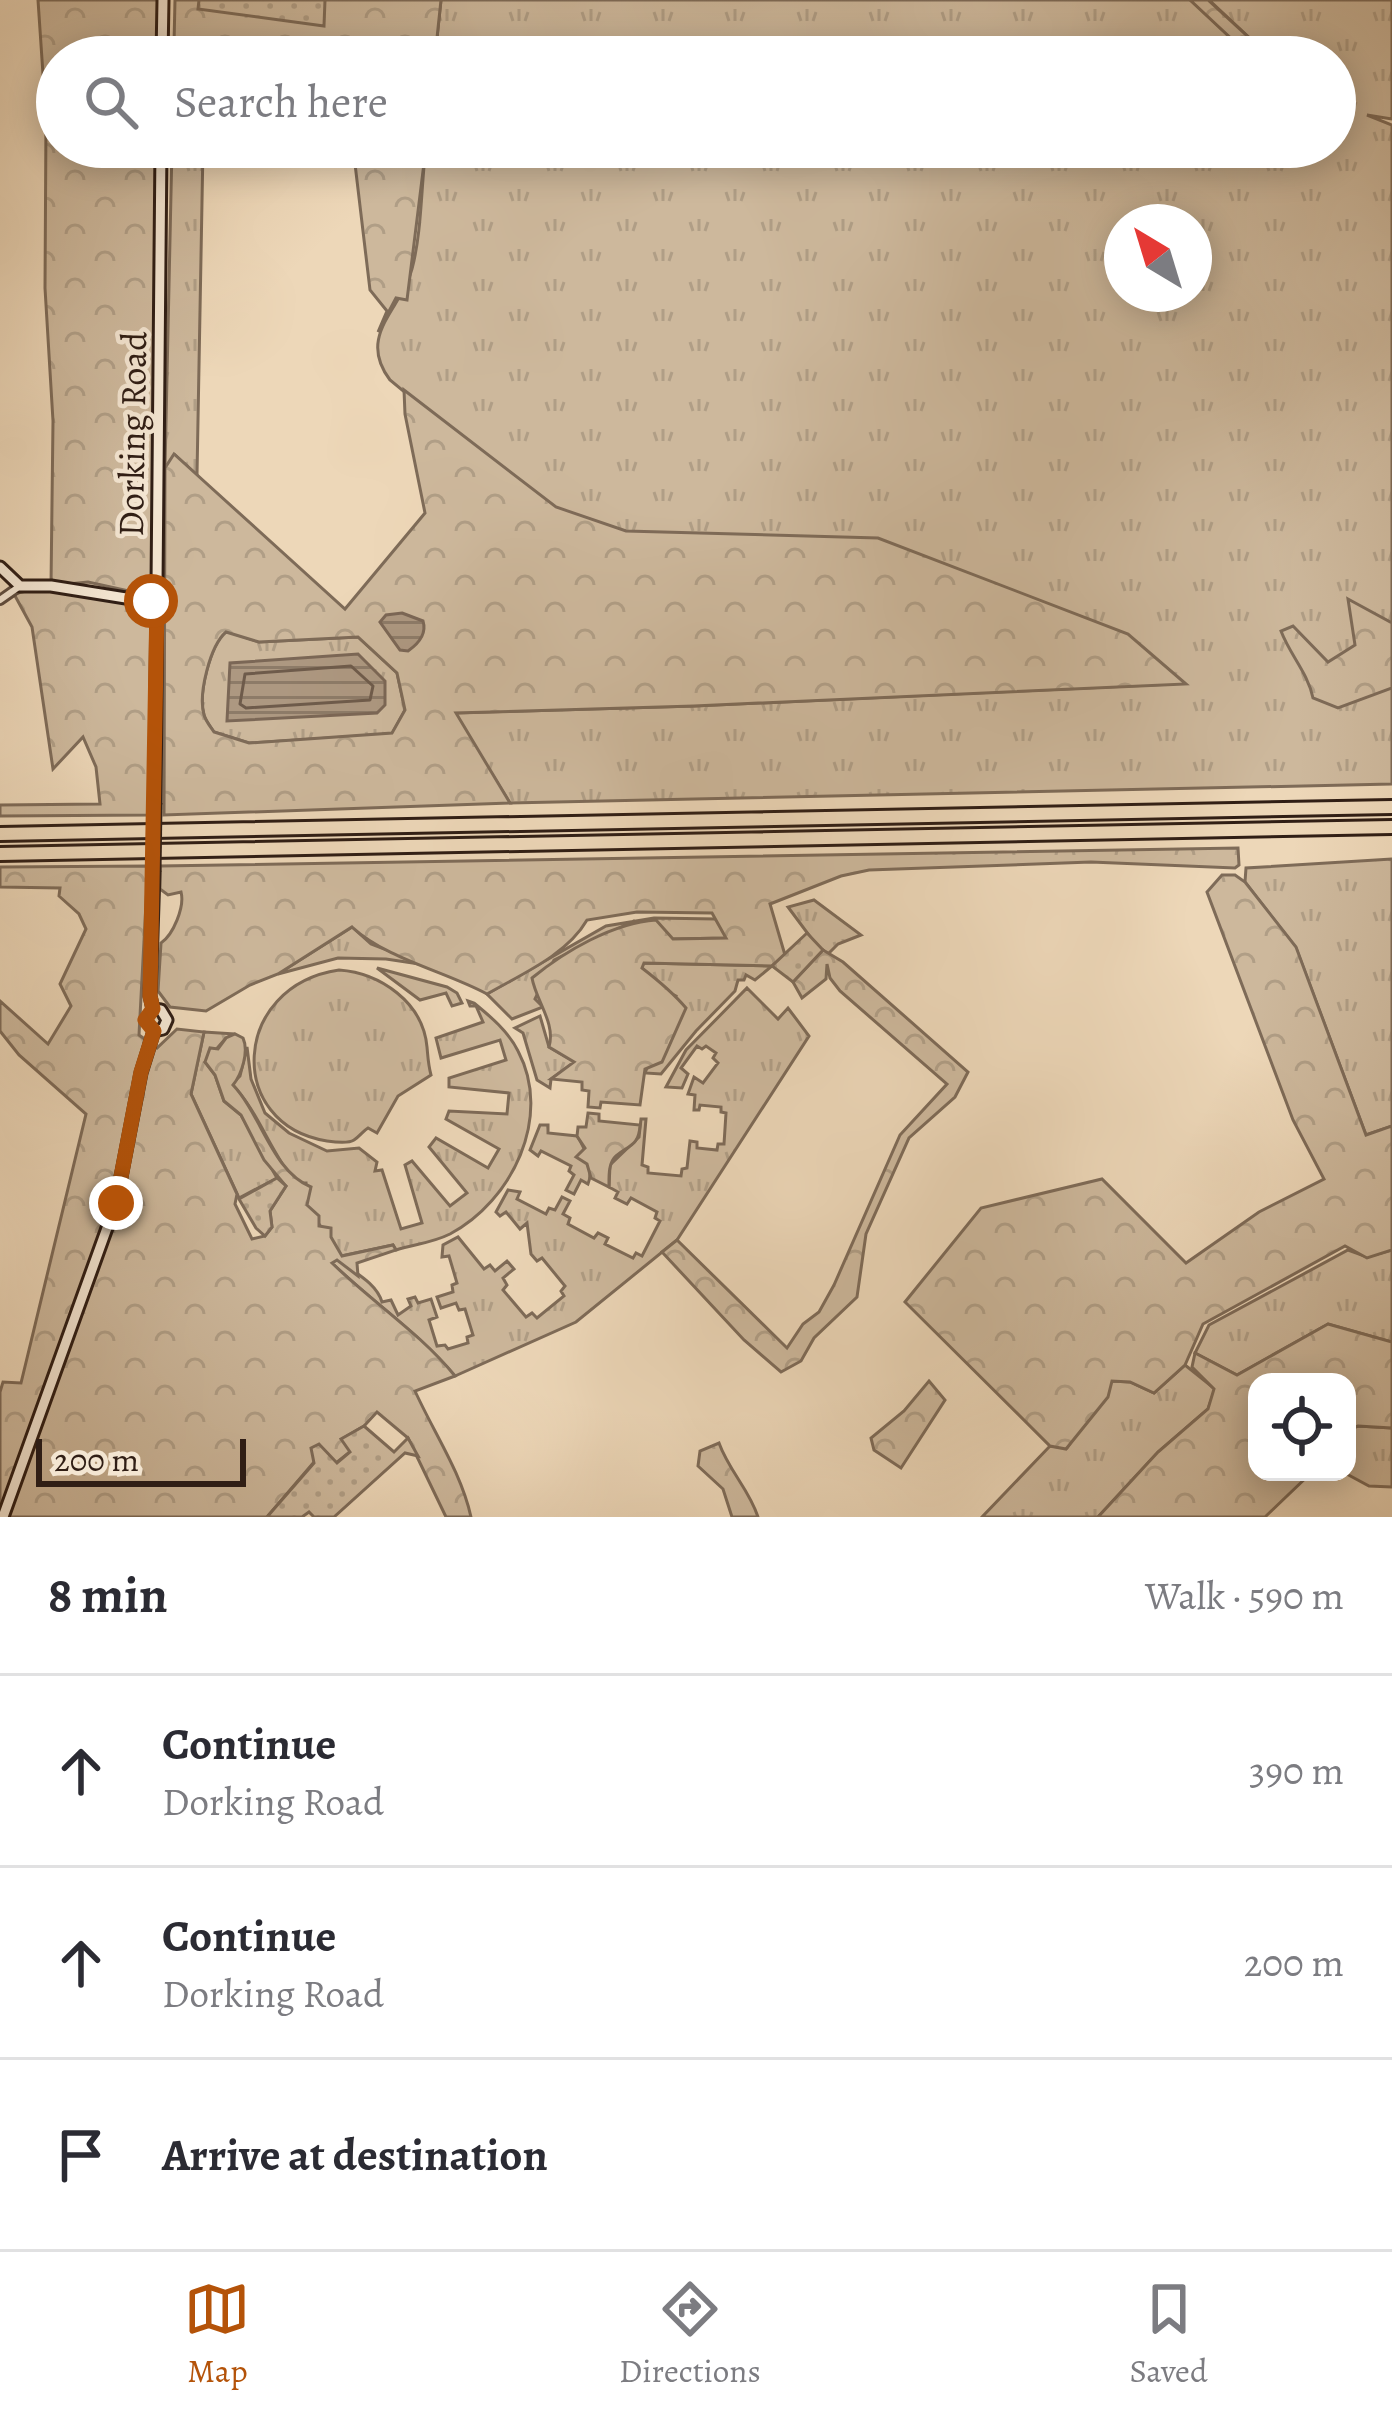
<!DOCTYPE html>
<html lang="en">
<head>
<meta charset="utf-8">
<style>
	:root { --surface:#fff; --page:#f2f2f3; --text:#2b2b33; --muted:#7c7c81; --line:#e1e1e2; --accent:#b45309 }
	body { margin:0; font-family:Alegreya,serif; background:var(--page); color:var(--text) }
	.controls { position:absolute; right:36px; bottom:36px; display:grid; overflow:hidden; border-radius:24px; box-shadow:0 6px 30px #0003 }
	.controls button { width:108px; height:108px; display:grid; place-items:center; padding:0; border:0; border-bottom:3px solid var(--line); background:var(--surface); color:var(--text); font:60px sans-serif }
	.compass { position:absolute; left:1104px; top:204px; width:108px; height:108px; border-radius:50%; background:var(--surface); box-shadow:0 6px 30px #0003; rotate:322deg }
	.scale { position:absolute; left:36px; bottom:30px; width:210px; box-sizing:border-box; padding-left:12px; border:6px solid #301e15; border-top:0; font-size:33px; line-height:42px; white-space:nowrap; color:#301e15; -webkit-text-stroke:9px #f3e5d1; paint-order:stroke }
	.stop { position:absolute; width:36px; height:36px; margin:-27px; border:9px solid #b45309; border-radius:50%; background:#fff }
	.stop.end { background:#b45309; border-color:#fff; box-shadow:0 3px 12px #0008 }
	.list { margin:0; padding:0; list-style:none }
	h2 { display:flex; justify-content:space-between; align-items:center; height:156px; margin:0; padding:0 48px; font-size:51px }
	h2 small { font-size:39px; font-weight:400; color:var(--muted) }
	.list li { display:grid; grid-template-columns:78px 1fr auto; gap:36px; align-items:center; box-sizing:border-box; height:192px; padding:0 48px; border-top:3px solid var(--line) }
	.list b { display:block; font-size:45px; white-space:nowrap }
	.list p { margin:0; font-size:39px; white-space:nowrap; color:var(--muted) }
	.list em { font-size:39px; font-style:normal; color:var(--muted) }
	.icon { flex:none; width:66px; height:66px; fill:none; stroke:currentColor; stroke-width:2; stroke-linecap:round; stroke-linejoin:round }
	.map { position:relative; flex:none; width:1392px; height:1517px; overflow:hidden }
	.search { position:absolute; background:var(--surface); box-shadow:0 6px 30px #0003; left:36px; right:36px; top:36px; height:132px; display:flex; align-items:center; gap:30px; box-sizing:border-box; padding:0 42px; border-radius:66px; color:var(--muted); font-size:45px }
	.sheet { height:732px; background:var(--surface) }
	nav { display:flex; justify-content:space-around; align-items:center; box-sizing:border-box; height:168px; border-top:3px solid var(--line); background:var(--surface); font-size:33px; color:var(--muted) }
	nav a { display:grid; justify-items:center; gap:6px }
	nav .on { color:var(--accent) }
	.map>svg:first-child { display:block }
	.grass { fill:url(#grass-tufts); stroke:#7e6b58; stroke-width:3; fill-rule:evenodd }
	.forest { fill:url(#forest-crowns); stroke:#7e6b58; stroke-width:3; fill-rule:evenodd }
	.park { fill:url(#park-dots); stroke:#7e6b58; stroke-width:3 }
	.water { fill:url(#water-rules); stroke:#7b6756; stroke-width:3 }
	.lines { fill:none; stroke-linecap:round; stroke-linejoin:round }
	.shore { stroke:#6e5b4b; stroke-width:3 }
	.minor-casing { stroke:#5f4c3e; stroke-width:12 }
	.secondary-casing { stroke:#301e15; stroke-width:15 }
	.motorway-casing { stroke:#301e15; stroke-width:18 }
	.minor { stroke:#f3e5d1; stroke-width:6 }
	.secondary { stroke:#f3e5d1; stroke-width:9 }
	.motorway { stroke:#edd7b8; stroke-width:12 }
	.secondary-bridge-casing { stroke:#301e15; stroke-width:15; stroke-linecap:butt }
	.secondary-bridge { stroke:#f3e5d1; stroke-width:9 }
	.route { stroke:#b45309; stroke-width:15 }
	.labels { text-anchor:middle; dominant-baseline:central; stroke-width:9; stroke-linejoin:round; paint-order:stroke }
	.street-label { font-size:36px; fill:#301e15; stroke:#f3e5d1 }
</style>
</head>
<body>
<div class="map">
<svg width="1392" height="1517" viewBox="0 0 1392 1517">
	<defs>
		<pattern id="grass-tufts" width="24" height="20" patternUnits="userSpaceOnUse" patternTransform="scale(3)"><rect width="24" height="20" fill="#cdb89c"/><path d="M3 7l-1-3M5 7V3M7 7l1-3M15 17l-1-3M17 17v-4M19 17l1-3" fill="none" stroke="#b09e86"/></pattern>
		<pattern id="forest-crowns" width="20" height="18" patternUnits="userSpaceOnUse" patternTransform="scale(3)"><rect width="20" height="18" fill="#cdb89c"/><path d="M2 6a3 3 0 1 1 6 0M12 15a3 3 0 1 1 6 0" fill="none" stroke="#b09e86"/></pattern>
		<pattern id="park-dots" width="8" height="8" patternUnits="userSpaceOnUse" patternTransform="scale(3)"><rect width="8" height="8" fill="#cdb89c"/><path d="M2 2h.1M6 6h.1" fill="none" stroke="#b09e86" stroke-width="1.8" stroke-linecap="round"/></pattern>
		<pattern id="water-rules" width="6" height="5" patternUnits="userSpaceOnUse" patternTransform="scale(3)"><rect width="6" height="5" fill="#ad9881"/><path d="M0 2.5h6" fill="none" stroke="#8d7b68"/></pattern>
	</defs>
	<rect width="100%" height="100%" fill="#edd7b8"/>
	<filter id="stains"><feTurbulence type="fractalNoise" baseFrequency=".00167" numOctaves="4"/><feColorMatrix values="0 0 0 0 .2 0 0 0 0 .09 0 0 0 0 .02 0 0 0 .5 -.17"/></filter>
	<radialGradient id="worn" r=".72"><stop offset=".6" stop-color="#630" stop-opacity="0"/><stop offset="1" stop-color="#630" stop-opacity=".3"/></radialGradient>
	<g class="grass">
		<path d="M 441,0 L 1191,0 L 1251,57 L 435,57 Z"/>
		<path d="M 1209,0 L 1392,0 L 1392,119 L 1367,115 L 1392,125 L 1392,784 L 510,803 L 454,713 L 694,706 L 1173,684 L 606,559 L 390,380 C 356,335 402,309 412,269 C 422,231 421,186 426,147 L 1335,147 L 1335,103 L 1351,108 L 1335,100 L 1335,57 L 1270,57 ZM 1122,222 L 1194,222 L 1194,294 L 1122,294 Z"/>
		<path d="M 172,147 L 203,147 L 197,475 L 175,455 L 165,468 Z"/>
		<path d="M 226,631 L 259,642 L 358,637 L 397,673 L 405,710 L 392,734 L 249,743 L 214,732 C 211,727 206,722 204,715 C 198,694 210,646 226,631 Z"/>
		<path d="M 1392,859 L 1392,1126 L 1366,1135 L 1296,948 L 1245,882 L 1246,868 Z"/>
		<path d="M 814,900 L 861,935 L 838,944 L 828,954 L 817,946 L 788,907 Z"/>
		<path d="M 654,918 L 716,919 L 727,938 L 672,939 L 634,921 L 554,960 L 535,999 L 543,1007 L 512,1019 L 487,994 L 606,926 Z"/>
		<path d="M 352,927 L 371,944 L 426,965 L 386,959 L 338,958 L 278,974 Z"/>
		<path d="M 644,963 L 772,966 L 755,980 L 746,975 L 744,980 L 738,980 L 735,991 L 696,1031 L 661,1074 L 645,1073 L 676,996 L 661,989 L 641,967 Z"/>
		<path d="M 377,968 L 447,987 L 457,993 L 462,1003 L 452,1006 L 446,993 L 420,1000 Z"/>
		<path d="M 339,970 C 380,973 423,1002 427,1047 C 428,1057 428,1064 431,1075 L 398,1096 L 377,1133 L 368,1128 C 363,1131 360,1136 354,1140 C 348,1144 334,1142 327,1141 C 225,1125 231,986 339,970 Z"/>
		<path d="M 747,988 L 778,1019 L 788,1008 L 809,1036 L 677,1240 L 576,1322 L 455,1376 C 419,1333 372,1302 332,1263 L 337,1259 C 353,1272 376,1282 382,1302 L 391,1300 L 398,1315 L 411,1306 L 408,1299 L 415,1297 L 418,1303 L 431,1299 L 437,1317 L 429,1320 L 437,1346 L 445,1345 L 448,1349 L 468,1343 L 467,1337 L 473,1335 L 465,1309 L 459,1310 L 456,1303 L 441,1308 L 437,1297 L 453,1292 L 452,1285 L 457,1283 L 449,1256 L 442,1257 L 443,1245 L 458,1237 L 484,1269 L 490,1265 L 495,1271 L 507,1261 L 514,1269 L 503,1278 L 507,1285 L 503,1290 L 526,1317 L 532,1313 L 537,1318 L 564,1296 L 561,1291 L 565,1286 L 542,1258 L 537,1261 L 531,1254 L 527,1223 L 520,1229 L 506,1212 L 500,1216 L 496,1212 L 508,1190 L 520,1192 L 517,1199 L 546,1214 L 549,1208 L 555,1210 L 562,1197 L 570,1201 L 563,1214 L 570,1218 L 568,1224 L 594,1238 L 598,1233 L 608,1238 L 605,1244 L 633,1258 L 636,1253 L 642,1256 L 660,1221 L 655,1218 L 657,1212 L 631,1198 L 627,1204 L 615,1198 L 618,1192 L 609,1187 L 610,1165 L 639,1137 L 641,1119 L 646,1119 L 642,1165 L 648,1167 L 648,1173 L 681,1176 L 682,1169 L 687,1168 L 690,1141 L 697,1142 L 697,1148 L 717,1150 L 718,1144 L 724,1144 L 726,1113 L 721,1112 L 721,1107 L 700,1105 L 699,1110 L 694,1110 L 695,1095 L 688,1094 L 694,1077 L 703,1083 L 718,1063 L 713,1058 L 716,1053 L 706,1046 L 702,1049 L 697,1046 L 681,1068 L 688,1074 L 682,1088 L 666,1087 L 686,1050 Z"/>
		<path d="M 468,1001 L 474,1003 C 491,1017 508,1031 518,1051 C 553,1117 512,1201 450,1234 C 432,1243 415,1244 396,1250 L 393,1245 L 341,1256 L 306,1205 L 306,1183 L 296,1183 C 270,1152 260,1114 232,1084 L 240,1076 L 247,1047 L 251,1079 L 265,1113 L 289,1133 L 327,1151 L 359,1148 L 377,1162 L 375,1171 L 382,1170 L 401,1229 L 422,1223 L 405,1165 L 412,1161 L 450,1206 L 467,1193 L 429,1147 L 436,1138 L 488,1168 L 499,1149 L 446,1119 L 449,1111 L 507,1114 L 509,1093 L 449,1087 L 449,1078 L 506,1060 L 500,1040 L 441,1058 L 436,1038 L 483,1022 L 476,1006 L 470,1006 Z"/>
		<path d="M 540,1016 L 549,1047 L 575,1062 L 551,1079 L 550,1088 L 537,1080 L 523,1033 L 515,1028 Z"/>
		<path d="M 204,1032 L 235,1034 L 226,1038 L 205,1062 L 215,1075 L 224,1101 L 241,1115 L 277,1178 L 239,1198 L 191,1094 Z"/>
		<path d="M 540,1125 L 548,1125 L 548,1133 L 577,1136 C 585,1148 594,1170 588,1184 L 581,1180 L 574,1194 L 566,1190 L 574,1175 L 569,1171 L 571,1166 L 541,1151 L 538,1156 L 530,1150 Z"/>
		<path d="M 1348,1250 L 1367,1257 L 1392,1250 L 1392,1342 L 1328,1324 L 1237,1375 L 1195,1353 L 1209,1325 Z"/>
		<path d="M 1185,1365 L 1215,1389 L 1208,1409 L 1158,1452 L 1098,1517 L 982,1517 L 1050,1446 L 1067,1448 L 1112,1381 L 1130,1382 L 1154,1393 Z"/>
		<path d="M 1358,1426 L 1392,1428 L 1392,1487 L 1369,1486 L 1343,1472 L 1347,1472 L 1347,1430 Z"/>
	</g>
	<g class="forest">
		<path d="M 38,0 L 160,0 L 160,57 L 57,57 L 57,147 L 159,147 L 152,590 L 147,595 L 88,582 L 58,585 L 151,601 L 149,815 L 0,816 L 0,805 L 100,804 L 96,767 L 83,737 L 53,769 L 32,627 L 14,594 L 51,585 L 53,421 L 45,288 L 46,119 Z"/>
		<path d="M 175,0 L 441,0 L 435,57 L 331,57 C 301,33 240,52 204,50 C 194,50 184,46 174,44 Z"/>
		<path d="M 1190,0 L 1208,0 L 1270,57 L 1251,57 Z"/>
		<path d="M 353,147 L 426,147 L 407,300 L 396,298 L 378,332 L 387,311 L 370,290 Z"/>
		<path d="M 404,390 L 556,507 L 626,531 L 878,538 L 1128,634 L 1186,684 L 694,706 L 456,713 L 510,803 L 164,815 L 165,468 L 174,454 L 345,609 L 425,513 L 405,414 ZM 226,632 L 259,642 L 358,637 L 397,673 L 405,710 L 392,733 L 249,743 L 214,732 C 211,727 206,722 204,715 C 198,694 210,646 226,632 Z"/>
		<path d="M 1348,599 L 1392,623 L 1392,688 L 1338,708 L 1313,698 C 1308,673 1290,655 1281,631 L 1293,626 L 1328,662 L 1355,645 Z"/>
		<path d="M 1238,848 L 1239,865 L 1235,868 L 1091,862 L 869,870 L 841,876 L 770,904 L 785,955 L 772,966 L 644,963 L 642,968 C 655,978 675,995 686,1008 L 662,1062 L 645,1069 L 640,1105 L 601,1102 L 600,1108 L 588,1107 L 589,1091 L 582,1090 L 582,1082 L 551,1079 L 574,1062 L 549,1047 C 556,1023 536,1001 532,978 C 565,951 613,923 656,920 L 673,939 L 726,938 L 712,913 L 637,912 L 587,920 C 567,955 520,975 487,994 C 444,971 387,959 352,927 L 278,974 L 250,985 L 206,1011 L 170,1007 L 158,991 L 161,943 C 173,935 185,907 181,892 L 168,895 L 160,889 L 160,866 Z"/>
		<path d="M 148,866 L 139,1035 L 157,1048 L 177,1029 L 204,1032 L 191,1094 L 237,1194 L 235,1204 L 252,1239 L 265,1236 L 272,1227 L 270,1211 L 286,1186 L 264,1160 L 241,1115 L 224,1101 L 215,1075 L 205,1062 L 210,1048 L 218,1049 L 226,1038 L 235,1034 L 243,1038 C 249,1051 242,1074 233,1085 C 262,1116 272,1171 311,1187 L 307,1205 L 319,1216 L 319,1226 L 331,1228 L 331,1237 L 342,1256 L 393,1245 L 396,1250 L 357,1263 L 358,1276 L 337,1260 L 332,1263 C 372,1302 420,1333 455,1376 L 415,1391 C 434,1433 461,1472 471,1517 L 446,1517 L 408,1438 L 377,1412 L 364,1426 L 342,1439 L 351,1451 L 336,1463 L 314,1462 L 267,1517 L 0,1517 L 0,1392 L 3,1382 L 21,1383 L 86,1114 L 19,1055 L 0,1031 L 0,1001 L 48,1044 L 71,1006 L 60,984 L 86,929 L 79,914 L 59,896 L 60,888 L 0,887 L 0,867 Z"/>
		<path d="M 1222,875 L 1235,875 L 1245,882 L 1296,947 L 1366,1135 L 1392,1126 L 1392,1250 L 1367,1258 L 1345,1246 L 1203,1324 L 1185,1365 L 1154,1393 L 1130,1382 L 1112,1381 L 1108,1397 L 1066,1449 L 1050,1446 L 905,1302 L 981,1208 L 1102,1179 L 1186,1263 L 1259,1212 L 1324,1179 L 1293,1120 L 1207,892 Z"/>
		<path d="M 823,950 L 843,962 L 968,1072 L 955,1097 L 909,1138 L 866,1234 L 857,1297 L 814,1338 L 801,1361 L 781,1372 L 744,1340 L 662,1252 L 677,1240 L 787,1348 L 803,1324 L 819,1312 L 834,1285 L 900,1135 L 947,1084 L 840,991 L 830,978 L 827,964 L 826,979 L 802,998 L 793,982 Z"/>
		<path d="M 588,1113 L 599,1114 L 599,1121 L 640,1125 C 639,1146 629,1145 616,1156 C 608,1163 609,1177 609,1187 L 591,1178 L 587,1164 L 576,1157 L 585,1148 L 577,1136 L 578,1127 L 586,1127 Z"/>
		<path d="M 1328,1324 L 1392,1342 L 1392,1428 L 1358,1426 L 1347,1430 L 1347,1382 L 1257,1382 L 1257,1472 L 1312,1472 L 1265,1517 L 1098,1517 L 1158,1452 L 1208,1409 L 1214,1389 L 1192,1367 L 1195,1353 L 1237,1375 Z"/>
		<path d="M 929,1381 L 945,1400 L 901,1468 L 874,1450 L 871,1438 L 904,1411 Z"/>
		<path d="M 719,1443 C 729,1471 749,1489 758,1517 L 732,1517 L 723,1489 L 698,1466 L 700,1451 Z"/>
	</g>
	<g class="park">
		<path d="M 199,0 L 325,0 L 324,26 L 198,9 Z"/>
		<path d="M 807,933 L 823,950 L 793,982 L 772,966 Z"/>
		<path d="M 277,1178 L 286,1186 L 270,1211 L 272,1227 L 265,1236 L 256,1228 L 239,1199 Z"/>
		<path d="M 364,1426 L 394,1452 L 408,1438 L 418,1456 L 405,1453 L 334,1517 L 314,1517 L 309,1512 L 302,1517 L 267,1517 L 314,1463 L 311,1448 L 319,1444 L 337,1463 L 350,1452 L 341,1439 Z"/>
	</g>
	<g class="water">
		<path d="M 402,613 L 423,621 C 427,634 418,644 408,651 L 400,650 L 380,622 L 386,615 Z"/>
		<path d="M 358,654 L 385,681 L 385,705 L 377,713 L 227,721 L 230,663 Z"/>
	</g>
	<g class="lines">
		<path class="shore" d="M 351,666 L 373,686 L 370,700 L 246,708 L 240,704 L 245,674 Z"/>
		<defs>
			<path id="minor" d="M 0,600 L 20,586"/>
			<g id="secondary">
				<path d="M 162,57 L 163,0"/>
				<path d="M 0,567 L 20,586 L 51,586 L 157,603"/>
				<path d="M 155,803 L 161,147"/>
				<path d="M 153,1009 L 150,996 L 154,872"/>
				<path d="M 153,1009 L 161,1010 L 167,1020 L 163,1029 L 154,1031"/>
				<path d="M 3,1517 L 116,1203 L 141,1073 L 154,1031"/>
			</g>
			<g id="motorway">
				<path d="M 0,834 L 1392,807"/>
				<path d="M 0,854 L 1392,827"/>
			</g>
		</defs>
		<use href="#minor" class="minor-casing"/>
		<use href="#secondary" class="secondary-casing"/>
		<use href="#motorway" class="motorway-casing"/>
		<use href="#minor" class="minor"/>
		<use href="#secondary" class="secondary"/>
		<use href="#motorway" class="motorway"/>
		<defs>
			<path id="secondary-bridge" d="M 154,872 L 155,803"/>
		</defs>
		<use href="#secondary-bridge" class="secondary-bridge-casing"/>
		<use href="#secondary-bridge" class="secondary-bridge"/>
	</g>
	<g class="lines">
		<path class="route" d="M 116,1203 L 141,1072 L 154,1031 L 145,1020 L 153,1009 L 150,996 L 157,603 L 151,601"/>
	</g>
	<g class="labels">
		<g class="street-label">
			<text transform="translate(132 434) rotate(-89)">Dorking Road</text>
		</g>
	</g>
	<rect width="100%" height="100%" filter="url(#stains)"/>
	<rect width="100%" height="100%" fill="url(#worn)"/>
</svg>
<div class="controls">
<button><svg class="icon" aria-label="locate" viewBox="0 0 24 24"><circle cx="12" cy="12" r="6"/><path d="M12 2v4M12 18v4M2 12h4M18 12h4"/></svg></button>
</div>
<svg class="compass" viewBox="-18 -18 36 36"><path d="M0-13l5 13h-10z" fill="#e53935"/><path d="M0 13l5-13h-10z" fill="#7c7c81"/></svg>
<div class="scale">200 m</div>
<div class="stop" style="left:151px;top:601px"></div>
<div class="stop end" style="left:116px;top:1203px"></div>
<div class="search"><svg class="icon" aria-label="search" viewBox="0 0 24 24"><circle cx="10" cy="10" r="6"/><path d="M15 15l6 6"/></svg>Search here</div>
</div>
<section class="sheet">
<h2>8 min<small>Walk · 590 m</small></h2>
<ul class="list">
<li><svg class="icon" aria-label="ahead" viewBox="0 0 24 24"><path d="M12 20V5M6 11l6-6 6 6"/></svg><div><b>Continue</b><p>Dorking Road</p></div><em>390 m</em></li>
<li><svg class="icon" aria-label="ahead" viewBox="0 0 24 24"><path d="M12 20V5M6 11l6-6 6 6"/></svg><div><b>Continue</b><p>Dorking Road</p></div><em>200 m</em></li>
<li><svg class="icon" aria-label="arrive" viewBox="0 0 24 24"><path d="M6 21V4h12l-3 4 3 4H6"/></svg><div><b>Arrive at destination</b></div></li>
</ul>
</section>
<nav>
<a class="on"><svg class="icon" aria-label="map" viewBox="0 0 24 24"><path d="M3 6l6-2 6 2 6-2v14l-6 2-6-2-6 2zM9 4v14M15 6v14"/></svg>Map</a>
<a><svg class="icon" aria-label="directions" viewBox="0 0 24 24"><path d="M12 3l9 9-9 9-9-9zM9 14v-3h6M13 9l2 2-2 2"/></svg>Directions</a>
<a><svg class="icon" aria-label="saved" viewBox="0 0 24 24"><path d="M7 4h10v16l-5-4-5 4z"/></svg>Saved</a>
</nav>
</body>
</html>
